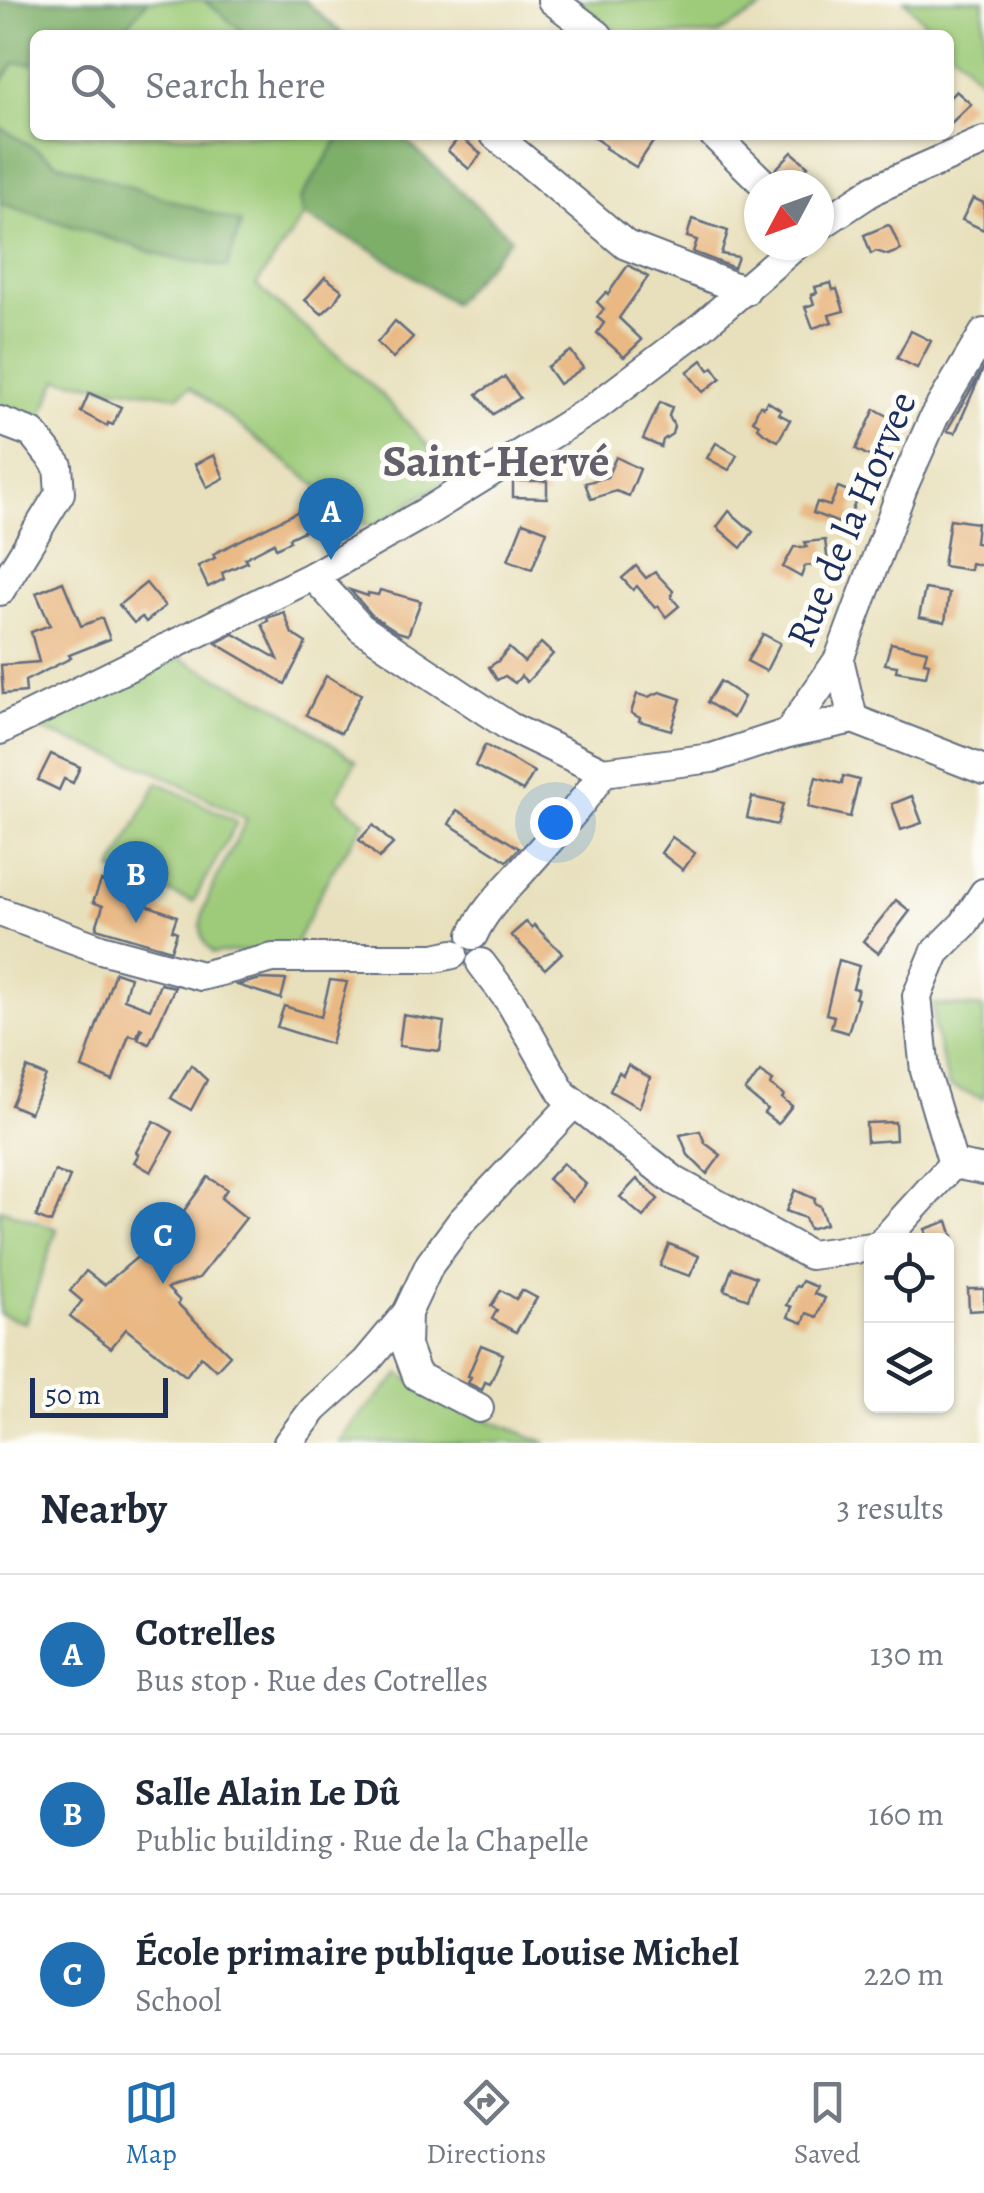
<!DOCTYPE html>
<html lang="en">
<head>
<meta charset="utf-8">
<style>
	:root { --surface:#fff; --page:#f6f6f7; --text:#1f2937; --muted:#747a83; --line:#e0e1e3; --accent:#1f6fb2 }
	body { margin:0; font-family:Alegreya,serif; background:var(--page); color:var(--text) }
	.controls { position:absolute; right:30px; bottom:30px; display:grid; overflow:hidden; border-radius:15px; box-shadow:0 2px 8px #0004 }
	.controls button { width:90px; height:90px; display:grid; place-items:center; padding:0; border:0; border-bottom:2px solid var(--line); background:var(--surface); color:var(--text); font:50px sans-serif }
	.compass { position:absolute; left:744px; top:170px; width:90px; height:90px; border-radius:50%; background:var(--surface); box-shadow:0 2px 8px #0004; rotate:229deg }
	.scale { position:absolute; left:30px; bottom:25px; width:138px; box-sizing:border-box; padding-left:10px; border:5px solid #1b2f5e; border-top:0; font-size:28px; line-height:35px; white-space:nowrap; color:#1b2f5e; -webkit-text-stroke:8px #fdfcf7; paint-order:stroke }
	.you { position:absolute; left:555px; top:822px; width:35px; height:35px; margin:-25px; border:8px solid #fff; border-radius:50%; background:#1a73e8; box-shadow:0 0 0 15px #1a73e833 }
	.badge { display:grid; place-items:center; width:65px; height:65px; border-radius:50%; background:var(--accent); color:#fff; font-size:32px; font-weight:700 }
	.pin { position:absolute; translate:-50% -82px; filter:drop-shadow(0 2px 5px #0008) }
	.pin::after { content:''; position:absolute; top:52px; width:35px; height:30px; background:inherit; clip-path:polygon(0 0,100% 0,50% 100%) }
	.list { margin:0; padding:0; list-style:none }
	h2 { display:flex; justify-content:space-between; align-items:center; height:130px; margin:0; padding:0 40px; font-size:42px }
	h2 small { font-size:32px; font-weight:400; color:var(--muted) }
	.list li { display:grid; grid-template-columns:65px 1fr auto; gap:30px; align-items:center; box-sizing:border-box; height:160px; padding:0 40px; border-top:2px solid var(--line) }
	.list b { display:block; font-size:38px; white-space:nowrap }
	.list p { margin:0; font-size:32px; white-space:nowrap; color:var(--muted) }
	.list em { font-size:32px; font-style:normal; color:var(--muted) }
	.icon { flex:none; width:55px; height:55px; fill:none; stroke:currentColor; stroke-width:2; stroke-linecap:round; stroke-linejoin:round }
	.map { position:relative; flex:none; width:984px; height:1443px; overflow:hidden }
	.search { position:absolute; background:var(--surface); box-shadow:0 2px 8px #0004; left:30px; right:30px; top:30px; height:110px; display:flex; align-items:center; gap:25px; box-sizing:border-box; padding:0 35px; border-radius:15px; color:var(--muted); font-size:38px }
	.sheet { height:610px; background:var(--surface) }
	nav { display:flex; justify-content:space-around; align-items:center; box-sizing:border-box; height:140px; border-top:2px solid var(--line); background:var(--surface); font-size:28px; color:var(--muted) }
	nav a { display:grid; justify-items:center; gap:5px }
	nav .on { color:var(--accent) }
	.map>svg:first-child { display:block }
	.green { fill:#9ecb79; stroke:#5c7d6c; stroke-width:2.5 }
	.forest { fill:#7eaf69; stroke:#4c6f64; stroke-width:2.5 }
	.building { fill:#e9b883 }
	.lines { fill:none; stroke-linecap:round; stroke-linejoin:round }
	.minor-casing { stroke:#636d7f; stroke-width:32 }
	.minor { stroke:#fff; stroke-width:28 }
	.labels { text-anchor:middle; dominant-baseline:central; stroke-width:10; stroke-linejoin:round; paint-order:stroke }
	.street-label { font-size:40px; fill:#1b2f5e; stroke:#fdfcf7 }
	.quarter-label { font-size:45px; font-weight:bold; fill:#635f6b; stroke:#fdfcf7 }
</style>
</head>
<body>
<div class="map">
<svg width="984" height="1443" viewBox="0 0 984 1443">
	<rect width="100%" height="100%" fill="#fdfcf7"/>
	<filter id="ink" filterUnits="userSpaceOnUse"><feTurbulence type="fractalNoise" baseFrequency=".01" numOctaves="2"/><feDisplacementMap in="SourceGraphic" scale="20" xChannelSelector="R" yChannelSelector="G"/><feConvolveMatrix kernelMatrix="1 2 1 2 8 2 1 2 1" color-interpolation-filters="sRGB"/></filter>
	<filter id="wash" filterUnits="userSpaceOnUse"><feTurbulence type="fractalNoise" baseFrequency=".0048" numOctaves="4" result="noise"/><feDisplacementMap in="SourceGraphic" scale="40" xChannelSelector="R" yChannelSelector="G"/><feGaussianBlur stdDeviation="2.25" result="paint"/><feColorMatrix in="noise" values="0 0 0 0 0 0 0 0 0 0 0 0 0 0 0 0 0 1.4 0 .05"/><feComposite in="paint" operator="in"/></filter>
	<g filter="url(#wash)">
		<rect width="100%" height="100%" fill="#e8e0bc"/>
		<g class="green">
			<path d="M 148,0 L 204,0 L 247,35 L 119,35 Z"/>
			<path d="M 575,0 L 776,0 L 716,35 L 621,35 Z"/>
			<path d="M 904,0 L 984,0 L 984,84 L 949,47 L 949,35 L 937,35 Z"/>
			<path d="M 14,63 L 35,63 L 35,135 L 341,135 L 300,200 L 304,216 L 256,285 L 379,392 L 455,475 L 371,528 L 190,387 L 178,396 L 58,379 L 39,422 L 0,406 L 0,203 L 171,258 L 226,267 L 241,224 L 60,164 L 0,127 L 0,84 Z"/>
			<path d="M 179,658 L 280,708 L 356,761 L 336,798 L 365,822 L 329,876 L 293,949 L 213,953 C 205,944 200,937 201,924 C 202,901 236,842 247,819 L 150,769 L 36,728 Z"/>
			<path d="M 158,782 L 237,822 L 193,902 L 112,870 Z"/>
			<path d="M 934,1004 L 984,1008 L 984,1099 L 949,1086 L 934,1028 Z"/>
			<path d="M 0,1209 L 57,1229 L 25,1323 L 0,1314 Z"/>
			<path d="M 400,1374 L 458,1408 L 547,1443 L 340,1443 L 352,1424 Z"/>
		</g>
		<g class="forest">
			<path d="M 0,0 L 148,0 L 119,35 L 35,35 L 35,63 L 14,63 L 0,84 Z"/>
			<path d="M 204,0 L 304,0 L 344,35 L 247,35 Z"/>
			<path d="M 0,127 L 60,164 L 241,223 L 227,267 L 171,258 L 0,203 Z"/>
			<path d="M 341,135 L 400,135 L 511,238 L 453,303 L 374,251 L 304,216 L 300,200 Z"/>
		</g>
		<g id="blocks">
			<g class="building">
				<path d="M 956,91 L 971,104 L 949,125 L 949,98 Z"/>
				<path d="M 590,135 L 641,135 L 653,142 L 636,167 L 605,148 L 606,146 Z"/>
				<path d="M 460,136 L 481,154 L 469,169 L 448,151 Z"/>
				<path d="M 792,152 L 808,166 L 791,185 L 786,185 L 775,170 Z"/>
				<path d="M 973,198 L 984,203 L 984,230 L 962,220 Z"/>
				<path d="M 692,219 L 728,231 L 721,254 L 738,257 L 734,268 L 693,252 L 697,240 L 687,237 Z"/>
				<path d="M 888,225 L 890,226 L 901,250 L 888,255 L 876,251 L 871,254 L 864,235 Z"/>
				<path d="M 628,265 L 648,277 L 619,318 L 642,340 L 624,357 L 597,333 L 604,323 L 597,317 L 604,309 L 597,302 L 606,292 L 608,294 Z"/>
				<path d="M 325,277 L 342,290 L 334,303 L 322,314 L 305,300 Z"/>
				<path d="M 831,283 L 833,290 L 837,289 L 844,311 L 829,315 L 832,322 L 813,328 L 805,307 L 814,304 L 811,295 L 817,293 L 815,287 Z"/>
				<path d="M 395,321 L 413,337 L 393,358 L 377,343 Z"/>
				<path d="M 911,331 L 931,341 L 917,368 L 897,358 Z"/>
				<path d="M 571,351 L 583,368 L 559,384 L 547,367 Z"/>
				<path d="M 702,360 L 709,370 L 713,367 L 721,378 L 703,392 L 687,372 Z"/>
				<path d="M 984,367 L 955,433 L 947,431 L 950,425 Z"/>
				<path d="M 505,377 L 520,398 L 493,414 L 477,394 Z"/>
				<path d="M 89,393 L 121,407 L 113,425 L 108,423 L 107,426 L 81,412 Z"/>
				<path d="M 767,401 L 781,410 L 779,414 L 790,420 L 778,441 L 765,434 L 757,427 L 759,424 L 753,420 L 760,405 L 764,407 Z"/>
				<path d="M 660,402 L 672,407 L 669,416 L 674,426 L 672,434 L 663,440 L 661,447 L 643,439 Z"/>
				<path d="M 875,409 L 895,420 L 880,450 L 876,448 L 871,457 L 856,449 Z"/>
				<path d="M 716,443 L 737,455 L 729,470 L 707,458 Z"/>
				<path d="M 214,455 L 224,478 L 207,487 L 195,464 Z"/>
				<path d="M 616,457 L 640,469 L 629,496 L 616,491 L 591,499 L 585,483 L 607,477 Z"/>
				<path d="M 513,481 L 547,481 L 547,498 L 513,497 Z"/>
				<path d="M 838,487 L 858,495 L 851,513 L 857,515 L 852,528 L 813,513 L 817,502 L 830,506 Z"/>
				<path d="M 301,510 L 310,528 L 289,538 L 290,541 L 276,548 L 274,543 L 245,558 L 247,562 L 222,573 L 224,579 L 208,587 L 198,566 L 215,558 L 213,554 Z"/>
				<path d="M 729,511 L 753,532 L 741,548 L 717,527 Z"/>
				<path d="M 950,519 L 977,523 L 975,543 L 984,544 L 984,566 L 971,563 L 970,570 L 943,566 Z"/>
				<path d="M 523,522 L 547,531 L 532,569 L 508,560 Z"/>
				<path d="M 825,540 L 828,563 L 805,566 L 801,577 L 783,567 L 794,547 L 807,547 L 805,542 Z"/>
				<path d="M 636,566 L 646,578 L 655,572 L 673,591 L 671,597 L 679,606 L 666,617 L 658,606 L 655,608 L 637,586 L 633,590 L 622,578 Z"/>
				<path d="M 63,582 L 81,626 L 102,618 L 110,639 L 69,655 L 71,658 L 25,681 L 26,692 L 3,694 L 1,665 L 39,662 L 31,632 L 50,625 L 36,593 Z"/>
				<path d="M 146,583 L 165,606 L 146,622 L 142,617 L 134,623 L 119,605 Z"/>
				<path d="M 925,589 L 949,593 L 945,622 L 919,617 Z"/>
				<path d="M 350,590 L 368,596 L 368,593 L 378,595 L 380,590 L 421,601 L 408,635 L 398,632 L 372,615 Z"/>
				<path d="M 284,612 L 292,634 L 306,643 L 285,684 L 216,643 L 234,634 L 278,659 L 262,624 L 268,621 L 267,618 Z"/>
				<path d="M 763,634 L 780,643 L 766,671 L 747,661 Z"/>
				<path d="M 541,643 L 553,654 L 527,682 L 521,676 L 515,683 L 505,676 L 497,680 L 489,667 L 498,661 L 509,648 L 524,662 Z"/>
				<path d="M 891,643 L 927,651 L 924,662 L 929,663 L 926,676 L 896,671 L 897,666 L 885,664 Z"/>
				<path d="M 326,676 L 361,694 L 341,733 L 306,715 Z"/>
				<path d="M 720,681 L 744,697 L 733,718 L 707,702 Z"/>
				<path d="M 660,692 L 681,699 L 671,730 L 639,721 L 640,718 L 631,713 L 637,694 L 648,697 Z"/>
				<path d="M 485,745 L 534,772 L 523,791 L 475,766 Z"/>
				<path d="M 51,754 L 80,767 L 73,783 L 64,779 L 59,790 L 38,780 Z"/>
				<path d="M 843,776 L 859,780 L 850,817 L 808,807 L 816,777 L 842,784 Z"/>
				<path d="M 912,796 L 922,823 L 901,830 L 892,804 Z"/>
				<path d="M 752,797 L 783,804 L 777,825 L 747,818 Z"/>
				<path d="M 457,810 L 473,820 L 519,848 L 507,861 L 449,824 Z"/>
				<path d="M 373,825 L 393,844 L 379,858 L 359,840 Z"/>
				<path d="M 672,837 L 695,853 L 683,870 L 661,853 Z"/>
				<path d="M 101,881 L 123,889 L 121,896 L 177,916 L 172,930 L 177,932 L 171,950 L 96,928 L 103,906 L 93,902 Z"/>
				<path d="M 896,900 L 910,911 L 878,953 L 863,941 Z"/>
				<path d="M 526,922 L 532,928 L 534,925 L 562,953 L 545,969 L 511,935 Z"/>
				<path d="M 839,960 L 859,966 L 853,988 L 858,989 L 855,998 L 858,999 L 848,1033 L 831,1028 L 834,1016 L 826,1014 Z"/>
				<path d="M 115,972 L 130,977 L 124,999 L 150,1009 L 160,984 L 175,987 L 149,1044 L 138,1039 L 142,1029 L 140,1028 L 137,1037 L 129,1035 L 113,1081 L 82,1068 Z"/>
				<path d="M 261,979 L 286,980 L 281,999 L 237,985 Z"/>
				<path d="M 330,980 L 347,982 L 331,1044 L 277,1027 L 284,1006 L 321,1017 Z"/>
				<path d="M 403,1015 L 444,1022 L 440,1051 L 399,1046 Z"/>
				<path d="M 191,1065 L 207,1080 L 191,1110 L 171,1098 Z"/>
				<path d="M 628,1065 L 650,1078 L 639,1108 L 610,1091 L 619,1072 L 623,1075 Z"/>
				<path d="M 27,1068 L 46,1076 L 30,1113 L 11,1105 Z"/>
				<path d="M 760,1072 L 773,1081 L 770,1085 L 784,1095 L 782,1098 L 792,1106 L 778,1124 L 764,1113 L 767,1109 L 745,1091 Z"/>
				<path d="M 154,1121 L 173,1132 L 151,1172 L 134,1162 L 139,1154 L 136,1152 Z"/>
				<path d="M 895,1122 L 896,1140 L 867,1142 L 866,1123 Z"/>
				<path d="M 700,1131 L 705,1143 L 721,1155 L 707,1174 L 688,1155 L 680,1135 Z"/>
				<path d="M 563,1163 L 586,1184 L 572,1201 L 548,1179 Z"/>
				<path d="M 55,1171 L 70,1177 L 51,1223 L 36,1217 Z"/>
				<path d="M 208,1177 L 227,1189 L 221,1198 L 246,1218 L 199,1278 L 167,1288 L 180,1301 L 178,1304 L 230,1355 L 216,1370 L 201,1356 L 186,1376 L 126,1329 L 111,1348 L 70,1316 L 82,1301 L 70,1291 L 86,1271 L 104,1285 L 171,1229 Z"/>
				<path d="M 637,1179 L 658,1199 L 643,1217 L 620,1197 Z"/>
				<path d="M 795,1190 L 815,1199 L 814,1203 L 820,1206 L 826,1224 L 809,1229 L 805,1218 L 786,1211 Z"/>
				<path d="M 948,1221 L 954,1240 L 928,1240 L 925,1229 Z"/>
				<path d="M 669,1244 L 699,1256 L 690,1276 L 660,1266 Z"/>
				<path d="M 732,1268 L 756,1277 L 748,1299 L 724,1290 Z"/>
				<path d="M 802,1281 L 817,1287 L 814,1294 L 825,1298 L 817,1317 L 807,1313 L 803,1323 L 788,1317 L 792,1307 L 787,1305 L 796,1286 L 799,1287 Z"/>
				<path d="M 968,1289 L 984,1289 L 984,1310 L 969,1311 Z"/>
				<path d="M 501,1290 L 516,1299 L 522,1290 L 537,1298 L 516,1332 L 492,1319 L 497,1310 L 491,1306 Z"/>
				<path d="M 481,1345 L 503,1354 L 490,1384 L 485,1382 L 482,1390 L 468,1383 L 471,1377 L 468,1376 Z"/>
			</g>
		</g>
	</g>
	<g filter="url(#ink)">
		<use href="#blocks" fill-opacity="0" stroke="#636d7f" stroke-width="2.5"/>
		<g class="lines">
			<defs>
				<g id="minor">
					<path d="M 552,0 L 598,35"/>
					<path d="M 495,135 L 626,245 L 745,291"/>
					<path d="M 714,135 L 765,185"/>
					<path d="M 819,226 L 875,189 L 984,141"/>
					<path d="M 0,421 L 32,433 L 58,466 L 60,493 L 0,591"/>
					<path d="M 313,576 L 361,628 L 510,727 L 603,772 L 712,758 L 788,733 L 839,659 L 903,487 L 934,417 L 984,333"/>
					<path d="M 839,659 L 853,719"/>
					<path d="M 0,730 L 313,576 L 428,511 L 594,408 L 701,327 L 796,245"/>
					<path d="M 788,733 L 853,719 L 984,770"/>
					<path d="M 0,912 L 101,949 L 201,976 L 273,958 L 435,958 L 453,954"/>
					<path d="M 473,935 C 484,910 504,891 522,871 C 550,839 580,808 603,772"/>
					<path d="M 481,963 L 511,1003 L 563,1094 L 675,1181 L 810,1255 L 872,1247"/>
					<path d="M 953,1164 L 984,1170"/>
					<path d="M 884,1240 L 953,1164 L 925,1071 L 917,996 L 935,953 L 964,924 L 984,893"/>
					<path d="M 407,1313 L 406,1346 L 417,1376 L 479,1408"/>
					<path d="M 288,1443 L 314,1409 L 366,1362 L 407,1313 L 430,1264 L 461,1222 L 574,1103"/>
				</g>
			</defs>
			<use href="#minor" class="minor-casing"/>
			<use href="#minor" class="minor"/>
		</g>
	</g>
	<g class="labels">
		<g class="street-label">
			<text transform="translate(851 519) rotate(-67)">Rue de la Horvee</text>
		</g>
		<g class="quarter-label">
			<text x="496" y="461">Saint-Hervé</text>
		</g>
	</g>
</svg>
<div class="controls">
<button><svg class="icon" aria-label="locate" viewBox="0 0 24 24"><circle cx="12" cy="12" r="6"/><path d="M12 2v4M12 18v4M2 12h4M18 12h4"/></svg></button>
<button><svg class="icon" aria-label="layers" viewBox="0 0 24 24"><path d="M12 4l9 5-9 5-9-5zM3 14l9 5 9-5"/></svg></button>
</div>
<svg class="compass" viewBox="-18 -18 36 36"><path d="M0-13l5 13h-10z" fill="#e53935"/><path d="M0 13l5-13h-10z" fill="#747a83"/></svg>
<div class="scale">50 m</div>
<div class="you"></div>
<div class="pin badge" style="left:331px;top:560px">A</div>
<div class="pin badge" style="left:136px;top:923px">B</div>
<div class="pin badge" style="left:163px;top:1284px">C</div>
<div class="search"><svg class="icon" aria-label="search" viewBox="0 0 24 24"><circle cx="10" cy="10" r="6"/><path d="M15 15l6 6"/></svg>Search here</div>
</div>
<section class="sheet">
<h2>Nearby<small>3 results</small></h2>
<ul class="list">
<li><span class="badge">A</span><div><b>Cotrelles</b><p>Bus stop · Rue des Cotrelles</p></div><em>130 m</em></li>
<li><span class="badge">B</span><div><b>Salle Alain Le Dû</b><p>Public building · Rue de la Chapelle</p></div><em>160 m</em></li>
<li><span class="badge">C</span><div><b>École primaire publique Louise Michel</b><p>School</p></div><em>220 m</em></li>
</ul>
</section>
<nav>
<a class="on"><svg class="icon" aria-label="map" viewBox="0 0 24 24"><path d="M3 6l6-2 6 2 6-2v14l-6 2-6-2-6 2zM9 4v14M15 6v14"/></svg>Map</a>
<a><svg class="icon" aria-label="directions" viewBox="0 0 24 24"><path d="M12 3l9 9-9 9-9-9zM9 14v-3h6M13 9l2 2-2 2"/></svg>Directions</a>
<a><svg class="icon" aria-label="saved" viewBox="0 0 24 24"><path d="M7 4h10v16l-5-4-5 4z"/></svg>Saved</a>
</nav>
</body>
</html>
